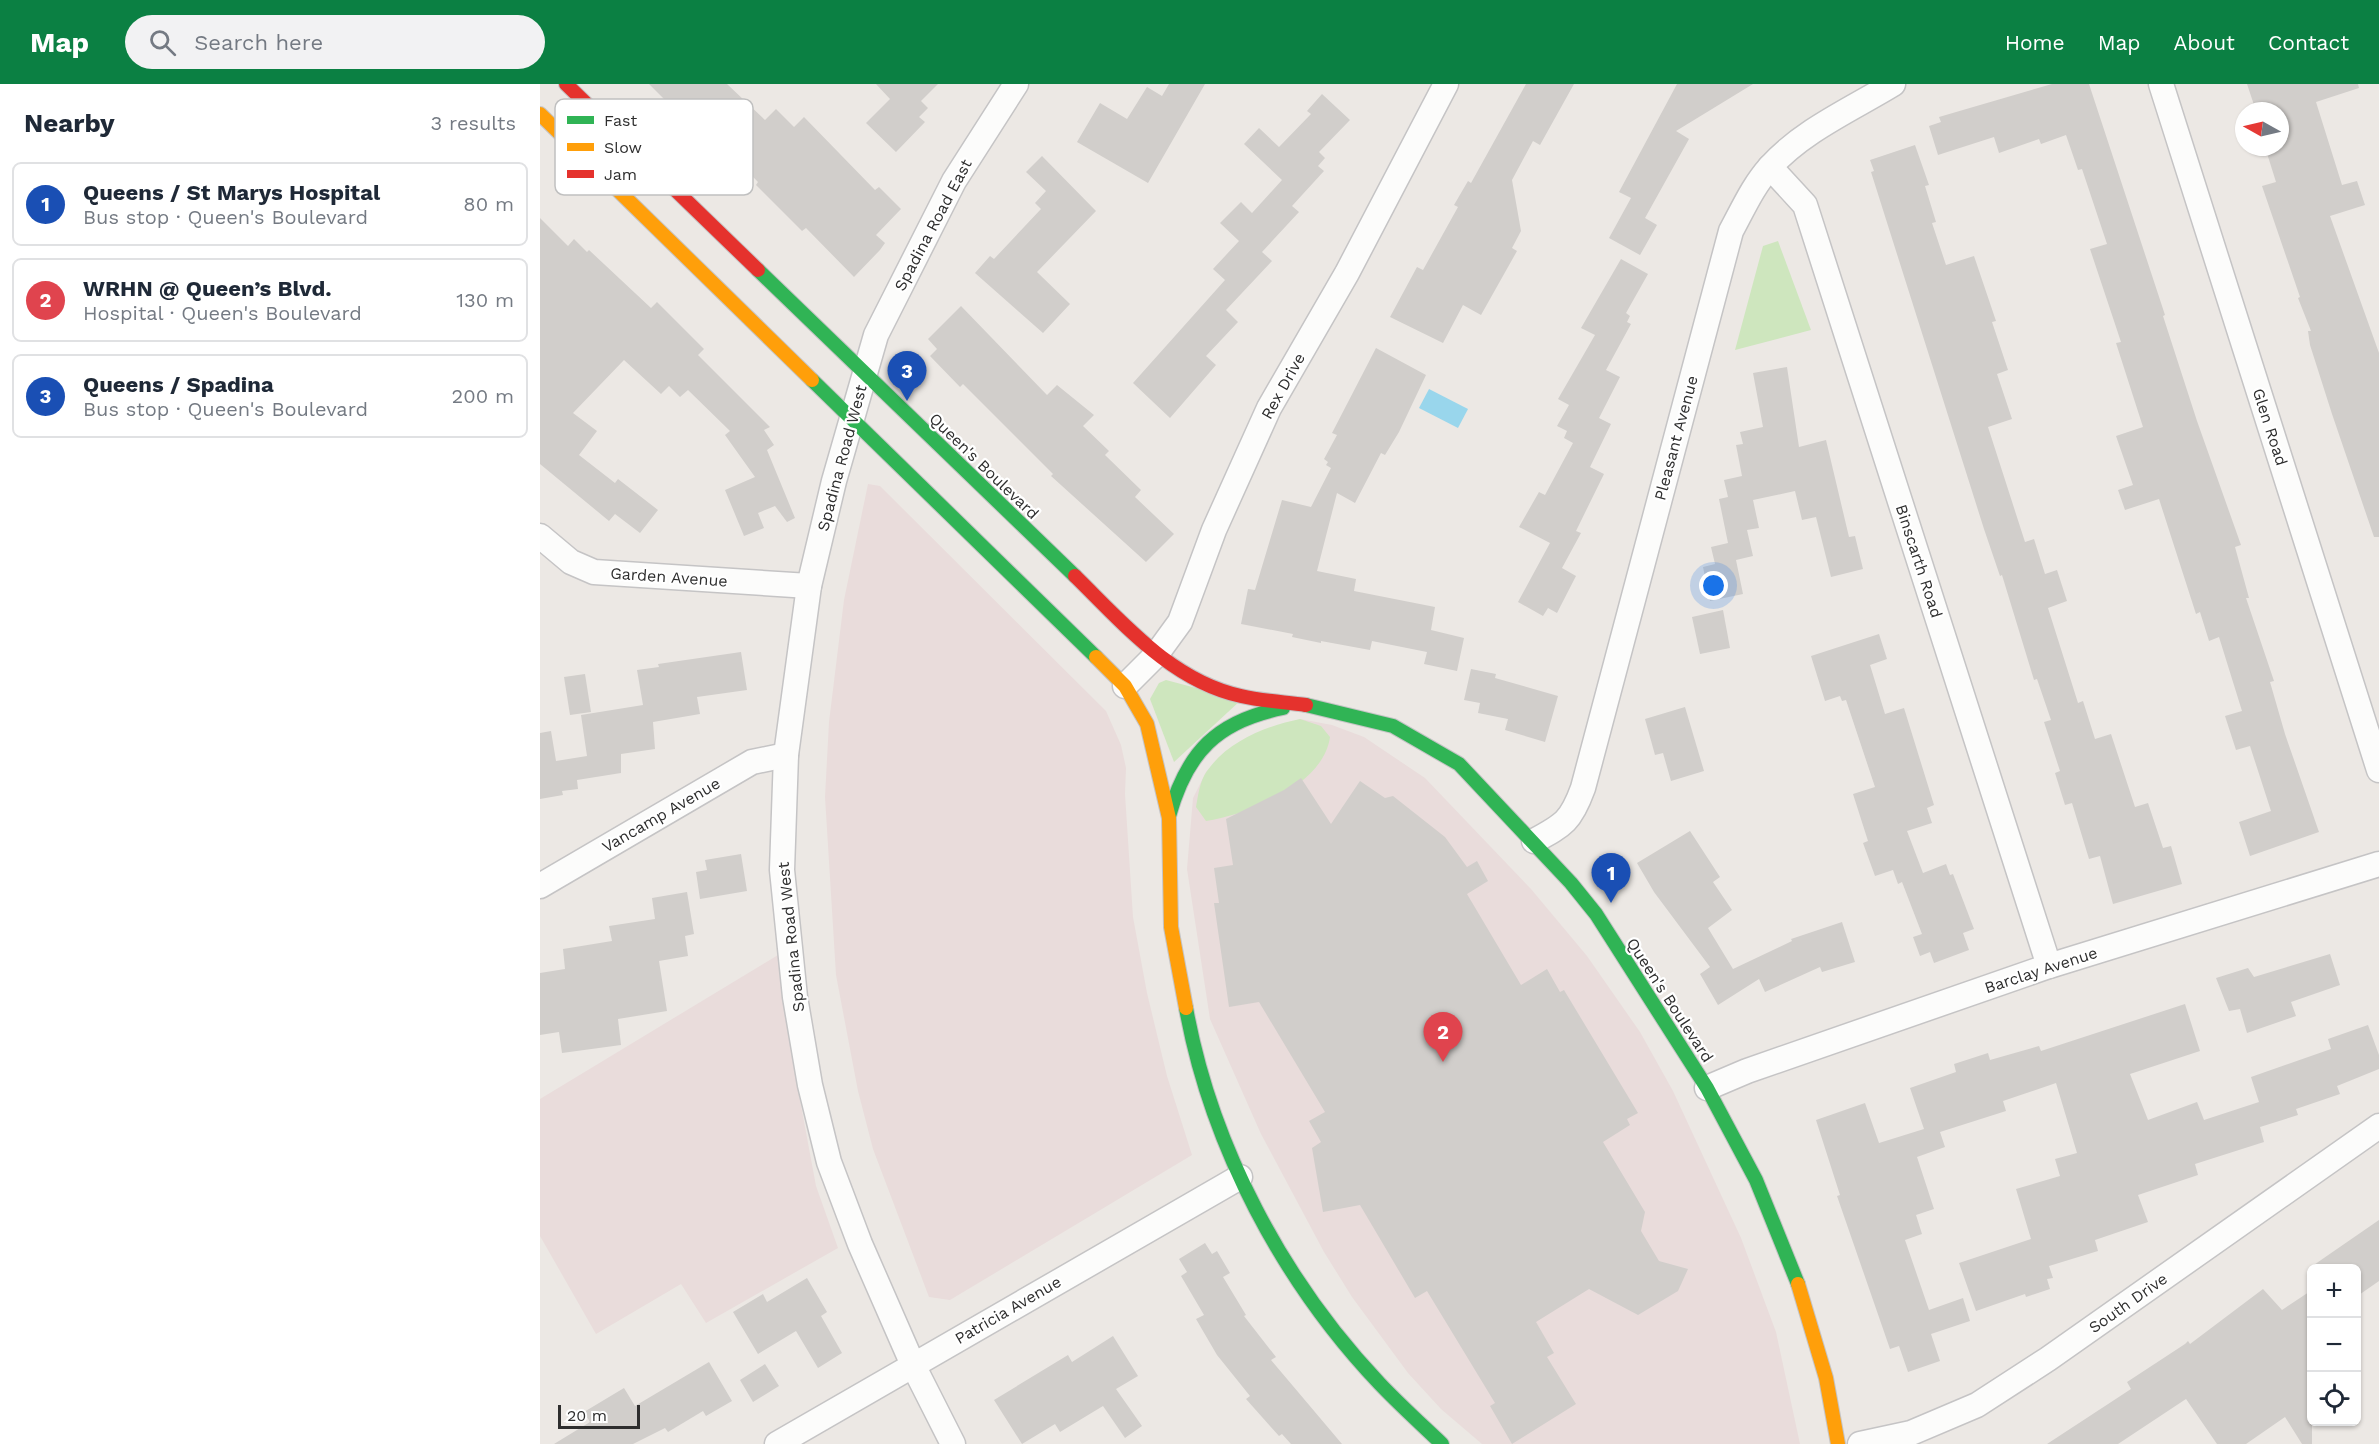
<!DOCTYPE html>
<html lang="en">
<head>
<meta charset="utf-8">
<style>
	:root { --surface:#fff; --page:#f2f2f3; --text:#1f2937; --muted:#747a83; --line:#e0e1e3; --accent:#0b8043 }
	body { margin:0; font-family:"Work Sans",sans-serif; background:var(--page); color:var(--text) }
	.controls { position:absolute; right:18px; bottom:18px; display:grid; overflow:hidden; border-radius:9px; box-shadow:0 2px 4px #0004 }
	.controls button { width:54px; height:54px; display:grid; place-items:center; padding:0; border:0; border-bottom:2px solid var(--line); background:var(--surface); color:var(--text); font:30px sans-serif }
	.compass { position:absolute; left:1695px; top:18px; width:54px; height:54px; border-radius:50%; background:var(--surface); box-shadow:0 2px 4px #0004; rotate:278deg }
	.scale { position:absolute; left:18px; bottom:15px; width:82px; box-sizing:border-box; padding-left:6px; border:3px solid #2e2e2e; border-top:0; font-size:16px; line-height:21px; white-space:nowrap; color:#2e2e2e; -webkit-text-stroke:4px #fff; paint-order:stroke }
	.you { position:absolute; left:1174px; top:502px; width:21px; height:21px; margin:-15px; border:4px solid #fff; border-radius:50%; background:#1a73e8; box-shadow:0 0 0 9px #1a73e833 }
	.badge { display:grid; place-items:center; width:39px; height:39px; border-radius:50%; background:var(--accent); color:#fff; font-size:20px; font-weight:700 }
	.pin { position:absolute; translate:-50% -50px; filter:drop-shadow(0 2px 3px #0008) }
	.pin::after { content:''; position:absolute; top:32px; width:21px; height:18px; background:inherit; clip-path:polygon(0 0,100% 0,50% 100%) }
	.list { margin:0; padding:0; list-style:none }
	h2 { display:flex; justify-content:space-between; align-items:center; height:78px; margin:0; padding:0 24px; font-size:26px }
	h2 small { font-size:20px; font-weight:400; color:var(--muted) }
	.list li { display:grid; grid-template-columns:39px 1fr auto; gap:18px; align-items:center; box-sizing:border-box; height:84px; margin:0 12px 12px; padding:0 12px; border:2px solid var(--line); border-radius:9px }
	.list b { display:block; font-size:22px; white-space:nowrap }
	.list p { margin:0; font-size:20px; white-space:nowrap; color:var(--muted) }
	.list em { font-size:20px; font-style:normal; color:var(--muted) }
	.icon { flex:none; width:33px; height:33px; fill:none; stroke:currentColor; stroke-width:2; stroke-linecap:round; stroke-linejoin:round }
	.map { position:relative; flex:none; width:1839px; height:1360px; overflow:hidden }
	header { display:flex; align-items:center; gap:36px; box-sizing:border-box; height:84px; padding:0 30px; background:var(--accent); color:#fff }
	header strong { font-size:28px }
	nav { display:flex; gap:33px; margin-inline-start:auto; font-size:21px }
	.search { width:420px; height:54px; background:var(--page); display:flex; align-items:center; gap:15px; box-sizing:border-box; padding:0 21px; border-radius:33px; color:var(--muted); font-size:22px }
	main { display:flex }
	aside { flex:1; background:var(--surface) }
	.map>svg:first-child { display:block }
	.medical { fill:#e9dcdb }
	.green { fill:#cee6be }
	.water { fill:#99d6ec }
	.building { fill:#d1cecb }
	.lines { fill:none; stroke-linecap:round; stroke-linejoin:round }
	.street-casing { stroke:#c5c4c5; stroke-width:27 }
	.fast-casing { stroke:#c5c4c5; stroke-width:16 }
	.slow-casing { stroke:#c5c4c5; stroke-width:16 }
	.jam-casing { stroke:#c5c4c5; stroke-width:16 }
	.street { stroke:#fcfcfb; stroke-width:24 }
	.fast { stroke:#30b455; stroke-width:14 }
	.slow { stroke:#ff9f0a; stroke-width:14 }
	.jam { stroke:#e5322d; stroke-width:14 }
	.labels { text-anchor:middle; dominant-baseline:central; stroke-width:4.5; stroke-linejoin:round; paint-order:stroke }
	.street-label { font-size:16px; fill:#2e2e2e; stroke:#fff }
	.key { fill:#fff; stroke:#c0c0c0; stroke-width:1.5 }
	.key-label { font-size:16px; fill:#2e2e2e }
</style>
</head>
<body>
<header>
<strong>Map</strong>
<div class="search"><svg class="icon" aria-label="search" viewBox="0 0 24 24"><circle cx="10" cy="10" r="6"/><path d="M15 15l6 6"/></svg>Search here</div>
<nav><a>Home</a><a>Map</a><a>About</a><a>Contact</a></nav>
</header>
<main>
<aside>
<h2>Nearby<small>3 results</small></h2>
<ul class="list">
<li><span class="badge" style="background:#1a4fb4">1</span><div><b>Queens / St Marys Hospital</b><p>Bus stop · Queen's Boulevard</p></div><em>80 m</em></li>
<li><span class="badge" style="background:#e0444e">2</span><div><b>WRHN @ Queen’s Blvd.</b><p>Hospital · Queen's Boulevard</p></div><em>130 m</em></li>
<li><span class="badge" style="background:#1a4fb4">3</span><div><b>Queens / Spadina</b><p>Bus stop · Queen's Boulevard</p></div><em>200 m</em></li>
</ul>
</aside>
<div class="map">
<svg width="1839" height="1360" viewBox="0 0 1839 1360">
	<rect width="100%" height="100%" fill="#ece8e4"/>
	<g class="medical">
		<path d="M 328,400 L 340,402 L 566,627 L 581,661 L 586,684 L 585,710 L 593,833 L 607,909 L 627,992 L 652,1071 L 410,1216 L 389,1213 L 333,1065 L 318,1007 L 296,891 L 285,713 L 289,638 L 304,516 Z"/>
		<path d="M 760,635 L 792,641 L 824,653 L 885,694 L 991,805 L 1047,872 L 1100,948 L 1133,1007 L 1201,1154 L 1236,1248 L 1260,1360 L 942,1360 L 901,1325 L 868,1289 L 812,1213 L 784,1168 L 721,1050 L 670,935 L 647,785 L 653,714 L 666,688 L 686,668 L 711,652 Z"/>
		<path d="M 238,871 L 252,973 L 276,1102 L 298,1164 L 166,1239 L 141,1200 L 56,1250 L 0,1152 L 0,1015 Z"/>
	</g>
	<g class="green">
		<path d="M 1238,157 L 1271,246 L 1195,266 L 1223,162 Z"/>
		<path d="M 626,596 L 701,616 L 634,678 L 610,615 L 619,599 Z"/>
		<path d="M 760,635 L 781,642 L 790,653 C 783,702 709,730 666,737 L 656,723 C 658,712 660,696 667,687 C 688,657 726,642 760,635 Z"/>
	</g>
	<path class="water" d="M 889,305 L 928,325 L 918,344 L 879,324 Z"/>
	<g class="building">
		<path d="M 109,0 L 187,0 L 225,36 L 236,25 L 254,43 L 264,33 L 335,106 L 339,103 L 361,125 L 336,151 L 345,159 L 340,166 L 314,193 L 266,144 L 262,147 L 216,101 L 218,98 L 172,51 L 166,51 L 158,43 L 155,46 Z"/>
		<path d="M 336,0 L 398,0 L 381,17 L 388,24 L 379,33 L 385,38 L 356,68 L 326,39 L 350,15 Z"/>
		<path d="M 629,0 L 665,0 L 608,99 L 537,58 L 560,19 L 587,35 L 607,3 L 622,12 Z"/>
		<path d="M 986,0 L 1034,0 L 1000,61 L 993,57 L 972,96 L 981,147 L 972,164 L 977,167 L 941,231 L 923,221 L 903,259 L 850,233 L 877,183 L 883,186 L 918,123 L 914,121 L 928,97 L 931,99 Z"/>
		<path d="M 1137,0 L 1213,0 L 1136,47 L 1149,55 L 1105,134 L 1117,141 L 1100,171 L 1069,154 L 1091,114 L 1079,108 Z"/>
		<path d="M 1512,0 L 1549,0 L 1625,231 L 1623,232 L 1657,337 L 1701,461 L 1695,463 L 1709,514 L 1706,514 L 1734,597 L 1730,598 L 1745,650 L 1779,748 L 1710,772 L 1699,738 L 1731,727 L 1710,662 L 1696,666 L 1685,632 L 1702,627 L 1679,553 L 1669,557 L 1660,528 L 1656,530 L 1619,415 L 1585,426 L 1578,406 L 1593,401 L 1576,352 L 1603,343 L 1576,259 L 1581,258 L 1550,165 L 1567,160 L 1542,85 L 1538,86 L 1526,51 L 1501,60 L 1499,55 L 1459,69 L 1454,53 L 1398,71 L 1389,42 L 1401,38 L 1399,33 Z"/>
		<path d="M 1707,0 L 1818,0 L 1819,4 L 1776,18 L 1802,101 L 1817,97 L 1825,121 L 1790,132 L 1839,269 L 1839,453 L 1834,453 L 1792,330 L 1770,261 L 1768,247 L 1771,247 L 1758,214 L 1760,213 L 1722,102 L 1736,98 L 1725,63 L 1740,63 L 1740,27 L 1716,27 Z"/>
		<path d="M 782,10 L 810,36 L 779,68 L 785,74 L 778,82 L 784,87 L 752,122 L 759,128 L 722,168 L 732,177 L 686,226 L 698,238 L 666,272 L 676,281 L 630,334 L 593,299 L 685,196 L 673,185 L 699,157 L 680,139 L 701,118 L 712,129 L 742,96 L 704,60 L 719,44 L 739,63 L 771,30 L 767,27 Z"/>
		<path d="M 1375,61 L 1389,101 L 1385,102 L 1396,138 L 1392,139 L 1406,181 L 1434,172 L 1456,237 L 1452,238 L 1468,286 L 1457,290 L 1472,335 L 1448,343 L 1485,458 L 1494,455 L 1505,490 L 1517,486 L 1527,517 L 1508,524 L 1538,619 L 1543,617 L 1555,655 L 1571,650 L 1595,723 L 1608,719 L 1623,764 L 1631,762 L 1642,800 L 1573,820 L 1560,772 L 1549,775 L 1532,719 L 1525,721 L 1515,689 L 1520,687 L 1504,638 L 1511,636 L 1497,595 L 1494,596 L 1462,491 L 1460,492 L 1444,445 L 1331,88 L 1334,87 L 1330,76 Z"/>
		<path d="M 502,72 L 556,127 L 497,188 L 530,220 L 503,249 L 435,189 L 450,172 L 454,175 L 501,125 L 495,119 L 506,107 L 486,88 Z"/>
		<path d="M 0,134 L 28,162 L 34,155 L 47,168 L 49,166 L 111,224 L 117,218 L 164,265 L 158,271 L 230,343 L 224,346 L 234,361 L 227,366 L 255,434 L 247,438 L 235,422 L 218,429 L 224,444 L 204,452 L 185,406 L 215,393 L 185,351 L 190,347 L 148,306 L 140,313 L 129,302 L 121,310 L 84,276 L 33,329 L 57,347 L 39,371 L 75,399 L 78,395 L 118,426 L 100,449 L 75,430 L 69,437 L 0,380 Z"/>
		<path d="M 1081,175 L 1108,190 L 1086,229 L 1090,232 L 1087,238 L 1091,240 L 1066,286 L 1080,293 L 1059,334 L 1071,340 L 1050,383 L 1064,390 L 1036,447 L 1041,449 L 1022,484 L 1036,492 L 1017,529 L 1008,524 L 1003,532 L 978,518 L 1010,459 L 979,443 L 999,408 L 1005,411 L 1033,359 L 1024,354 L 1027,347 L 1017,342 L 1029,321 L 1018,315 L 1055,251 L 1041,244 Z"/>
		<path d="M 421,222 L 507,311 L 517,301 L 554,331 L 543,342 L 569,367 L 565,371 L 601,406 L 595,413 L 634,450 L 606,478 L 511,392 L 513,390 L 423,300 L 420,303 L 390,272 L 397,265 L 388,255 Z"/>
		<path d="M 836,264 L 886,291 L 859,348 L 845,371 L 841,369 L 815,419 L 797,409 L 777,487 L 816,495 L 814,507 L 895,523 L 891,546 L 924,554 L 917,587 L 884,580 L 887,568 L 832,557 L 830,566 L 781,557 L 781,559 L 752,553 L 753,550 L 701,540 L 708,505 L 715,506 L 742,416 L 771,423 L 791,384 L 786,381 L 788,378 L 784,375 L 797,351 L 792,349 Z"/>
		<path d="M 1247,283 L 1259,363 L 1286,356 L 1309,453 L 1315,452 L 1323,485 L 1291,493 L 1276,433 L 1262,436 L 1255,407 L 1213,416 L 1219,444 L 1207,446 L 1213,472 L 1196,476 L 1203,510 L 1170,517 L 1163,483 L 1175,480 L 1171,463 L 1188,459 L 1179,415 L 1188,413 L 1184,396 L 1202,392 L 1196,361 L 1203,360 L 1200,348 L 1223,343 L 1213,289 Z"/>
		<path d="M 1183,526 L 1190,564 L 1160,570 L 1152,533 Z"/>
		<path d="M 1339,550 L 1347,575 L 1330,581 L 1345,630 L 1364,624 L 1394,721 L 1387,724 L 1392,739 L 1367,747 L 1383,789 L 1406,780 L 1410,791 L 1413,790 L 1434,845 L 1423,849 L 1429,866 L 1394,879 L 1390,868 L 1380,872 L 1373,853 L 1382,850 L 1362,798 L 1358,800 L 1353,786 L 1335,792 L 1323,759 L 1328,757 L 1313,710 L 1335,703 L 1306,616 L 1302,617 L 1300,612 L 1285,617 L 1271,572 Z"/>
		<path d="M 201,568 L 207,606 L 157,613 L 160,630 L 113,638 L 115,665 L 81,670 L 81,689 L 37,696 L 38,705 L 22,707 L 23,711 L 0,715 L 0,649 L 11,647 L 16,677 L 47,672 L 41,631 L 103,621 L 97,586 L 119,583 L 118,580 Z"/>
		<path d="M 931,585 L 956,590 L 955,594 L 1018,612 L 1005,658 L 965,646 L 968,635 L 938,629 L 940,619 L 924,616 Z"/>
		<path d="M 45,590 L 51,628 L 30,631 L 24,593 Z"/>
		<path d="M 1145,623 L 1164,687 L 1131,697 L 1123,669 L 1115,671 L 1105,635 Z"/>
		<path d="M 761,694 L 791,740 L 820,697 L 845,714 L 853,712 L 905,753 L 927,783 L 937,777 L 948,797 L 927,810 L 981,901 L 1007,885 L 1020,908 L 1024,906 L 1098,1029 L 1087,1035 L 1090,1041 L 1063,1058 L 1105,1128 L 1101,1147 L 1119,1177 L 1148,1185 L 1138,1207 L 1098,1231 L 1049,1205 L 996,1238 L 1014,1269 L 1007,1273 L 1036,1320 L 972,1360 L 950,1322 L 955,1319 L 887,1207 L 875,1214 L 820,1121 L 783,1128 L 772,1064 L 781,1058 L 769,1037 L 785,1028 L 719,918 L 689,923 L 674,819 L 679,819 L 674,784 L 693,781 L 686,735 L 744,706 Z"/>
		<path d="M 1150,747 L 1180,793 L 1173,798 L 1192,826 L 1168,844 L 1193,885 L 1252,857 L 1251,855 L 1302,838 L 1315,878 L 1282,888 L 1280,883 L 1225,908 L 1219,895 L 1178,921 L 1160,890 L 1170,883 L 1114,808 L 1097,779 Z"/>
		<path d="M 201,770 L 207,807 L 160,815 L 156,788 L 167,786 L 165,776 Z"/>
		<path d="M 147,808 L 154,850 L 145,852 L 148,872 L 119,877 L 127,927 L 78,935 L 81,961 L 22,969 L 19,948 L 0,951 L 0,889 L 25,885 L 23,865 L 72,857 L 69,842 L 115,835 L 112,814 Z"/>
		<path d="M 1790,870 L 1800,901 L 1751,918 L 1756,932 L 1707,949 L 1700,925 L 1689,927 L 1676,894 L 1708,884 L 1714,893 Z"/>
		<path d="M 1645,920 L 1660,967 L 1590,990 L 1608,1036 L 1657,1018 L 1664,1036 L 1719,1018 L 1711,993 L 1791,965 L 1788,955 L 1828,941 L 1839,971 L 1839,985 L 1797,1002 L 1800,1010 L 1756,1025 L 1758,1031 L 1720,1043 L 1724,1058 L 1655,1080 L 1658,1091 L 1598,1111 L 1608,1138 L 1555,1156 L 1558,1167 L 1509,1182 L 1513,1194 L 1507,1195 L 1510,1205 L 1486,1213 L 1485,1210 L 1436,1227 L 1419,1179 L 1491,1155 L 1476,1105 L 1520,1092 L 1515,1075 L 1537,1069 L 1516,999 L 1463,1017 L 1466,1027 L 1400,1048 L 1405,1063 L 1377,1073 L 1394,1125 L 1376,1131 L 1382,1150 L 1365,1156 L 1389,1226 L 1423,1214 L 1430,1237 L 1391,1250 L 1400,1277 L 1368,1288 L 1359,1262 L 1350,1265 L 1297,1112 L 1300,1111 L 1276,1036 L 1325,1019 L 1339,1059 L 1384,1045 L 1370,1004 L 1416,988 L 1414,980 L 1448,969 L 1450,976 L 1499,962 L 1501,967 Z"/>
		<path d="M 1839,1136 L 1839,1197 L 1816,1213 L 1816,1185 L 1768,1185 Z"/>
		<path d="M 665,1159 L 672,1170 L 677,1167 L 690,1189 L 683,1193 L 706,1231 L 704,1232 L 736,1273 L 731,1276 L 802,1360 L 751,1360 L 742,1350 L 739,1352 L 706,1315 L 710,1312 L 677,1271 L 656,1235 L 664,1231 L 641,1192 L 647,1188 L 639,1175 Z"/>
		<path d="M 267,1194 L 287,1228 L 281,1232 L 302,1269 L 278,1284 L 256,1247 L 218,1270 L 193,1228 L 223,1210 L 227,1218 Z"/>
		<path d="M 1723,1205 L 1742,1226 L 1772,1206 L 1772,1360 L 1762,1360 L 1745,1333 L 1706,1360 L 1677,1360 L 1646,1315 L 1578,1360 L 1507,1360 L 1591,1305 L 1587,1298 L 1645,1260 L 1648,1257 L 1650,1260 Z"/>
		<path d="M 573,1252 L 598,1292 L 576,1305 L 602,1342 L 585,1354 L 563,1322 L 520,1348 L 515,1340 L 482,1360 L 454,1316 L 528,1271 L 532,1278 Z"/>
		<path d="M 169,1278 L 192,1317 L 166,1332 L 163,1327 L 128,1348 L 125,1344 L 93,1360 L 14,1360 L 50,1338 L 44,1328 L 84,1304 L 95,1322 Z"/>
		<path d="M 225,1280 L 239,1302 L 213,1318 L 200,1296 Z"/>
	</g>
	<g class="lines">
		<defs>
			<g id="street">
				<path d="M 1621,0 L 1839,686"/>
				<path d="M 1230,83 L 1265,121 L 1509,882"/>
				<path d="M 0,452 L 31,478 L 54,488 L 269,502"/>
				<path d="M 585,602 L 616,571 L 640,538 L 674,446 L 729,324 L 807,189 L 906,0"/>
				<path d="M 994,757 C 1024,741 1031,737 1043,704 L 1191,147 C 1203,125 1213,102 1230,83 C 1262,47 1312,25 1353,0"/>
				<path d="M 0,802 L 212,678 L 246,671"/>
				<path d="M 1167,1004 L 1207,987 L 1509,882 L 1839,780"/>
				<path d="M 237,1360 L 700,1093"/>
				<path d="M 413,1360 L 373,1281 L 320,1160 L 289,1078 L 270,1001 L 255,913 L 242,786 L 246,671 L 269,502 L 294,397 L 336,251 L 414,97 L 476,0"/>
				<path d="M 1320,1360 L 1371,1349 L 1437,1321 L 1508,1275 L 1839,1042"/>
			</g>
			<g id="fast">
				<path d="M 218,186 L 535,492"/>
				<path d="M 272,296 L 556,573"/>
				<path d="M 766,621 L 853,642 L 919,680 L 1031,799 L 1056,830 L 1167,1004 L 1216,1096 L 1258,1200"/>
				<path d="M 629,732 C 647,668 677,637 743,624"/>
				<path d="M 646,924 C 671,1062 743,1198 840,1300 C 860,1321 881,1340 902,1360"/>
			</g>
			<g id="slow">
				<path d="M 0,30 L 272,296"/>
				<path d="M 556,573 L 585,602 L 607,640 L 629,734 L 631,843 L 646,924"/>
				<path d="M 1258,1200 L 1286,1294 L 1298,1360"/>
			</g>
			<g id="jam">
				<path d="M 26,0 L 218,186"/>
				<path d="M 535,492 C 584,540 632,597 701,612 C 722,617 745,618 766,621"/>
			</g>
		</defs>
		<use href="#street" class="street-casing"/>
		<use href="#fast" class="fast-casing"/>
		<use href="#slow" class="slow-casing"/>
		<use href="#jam" class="jam-casing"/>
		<use href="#street" class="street"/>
		<use href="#fast" class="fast"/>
		<use href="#slow" class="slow"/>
		<use href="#jam" class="jam"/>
	</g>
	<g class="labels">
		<g class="street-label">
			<text transform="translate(393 141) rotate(-62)">Spadina Road East</text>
			<text transform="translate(743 302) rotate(-61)">Rex Drive</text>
			<text transform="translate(1730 343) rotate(72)">Glen Road</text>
			<text transform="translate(1136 354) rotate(-75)">Pleasant Avenue</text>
			<text transform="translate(302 374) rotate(-75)">Spadina Road West</text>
			<text transform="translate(444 382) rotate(44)">Queen's Boulevard</text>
			<text transform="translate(1379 477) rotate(72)">Binscarth Road</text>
			<text transform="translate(129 493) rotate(4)">Garden Avenue</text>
			<text transform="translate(121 731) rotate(-30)">Vancamp Avenue</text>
			<text transform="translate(251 853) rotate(-96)">Spadina Road West</text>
			<text transform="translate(1501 886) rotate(-18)">Barclay Avenue</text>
			<text transform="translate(1130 916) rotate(57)">Queen's Boulevard</text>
			<text transform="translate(1588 1219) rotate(-35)">South Drive</text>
			<text transform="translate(468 1226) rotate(-30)">Patricia Avenue</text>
		</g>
	</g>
	<rect x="15" y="15" width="198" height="96" rx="9" class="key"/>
	<rect x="27" y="32" width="27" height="8" fill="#30b455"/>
	<rect x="27" y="59" width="27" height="8" fill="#ff9f0a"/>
	<rect x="27" y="86" width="27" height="8" fill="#e5322d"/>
	<g class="key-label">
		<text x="64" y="42">Fast</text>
		<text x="64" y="69">Slow</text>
		<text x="64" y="96">Jam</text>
	</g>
</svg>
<div class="controls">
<button>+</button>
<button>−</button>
<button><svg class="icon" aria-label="locate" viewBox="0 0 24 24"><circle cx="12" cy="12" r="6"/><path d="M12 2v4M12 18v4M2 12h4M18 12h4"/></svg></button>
</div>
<svg class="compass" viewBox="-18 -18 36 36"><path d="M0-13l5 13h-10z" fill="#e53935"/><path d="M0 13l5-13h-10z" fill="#747a83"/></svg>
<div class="scale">20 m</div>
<div class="you"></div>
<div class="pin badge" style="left:1071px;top:819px;background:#1a4fb4">1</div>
<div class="pin badge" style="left:903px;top:978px;background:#e0444e">2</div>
<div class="pin badge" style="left:367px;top:317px;background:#1a4fb4">3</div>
</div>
</main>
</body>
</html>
